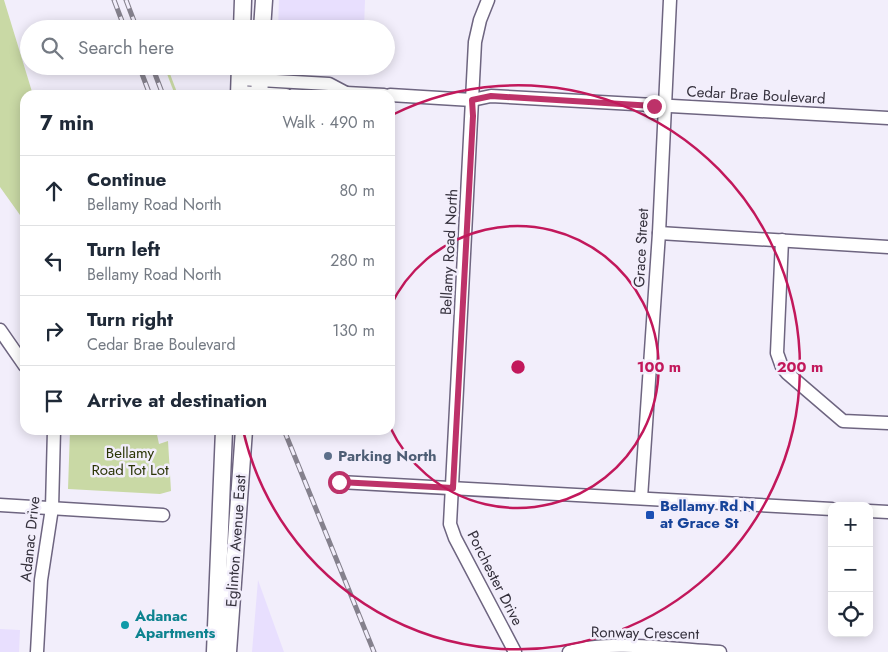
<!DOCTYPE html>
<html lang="en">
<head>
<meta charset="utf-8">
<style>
	:root { --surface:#fff; --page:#f2f2f3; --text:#1f2937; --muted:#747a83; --line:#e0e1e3 }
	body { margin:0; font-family:Jost,sans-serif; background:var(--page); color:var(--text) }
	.controls { position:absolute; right:15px; bottom:15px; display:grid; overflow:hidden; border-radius:10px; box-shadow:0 2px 12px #0003 }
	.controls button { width:45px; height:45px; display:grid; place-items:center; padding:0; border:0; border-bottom:1px solid var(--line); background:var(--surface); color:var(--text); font:25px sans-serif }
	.stop { position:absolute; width:15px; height:15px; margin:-11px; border:4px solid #bd3269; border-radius:50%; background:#fff }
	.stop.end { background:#bd3269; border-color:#fff; box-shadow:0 1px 5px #0008 }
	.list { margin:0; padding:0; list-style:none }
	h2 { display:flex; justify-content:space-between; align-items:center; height:65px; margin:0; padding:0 20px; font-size:21px }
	h2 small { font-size:16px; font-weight:400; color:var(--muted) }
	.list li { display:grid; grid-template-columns:32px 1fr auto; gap:15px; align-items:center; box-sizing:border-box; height:70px; padding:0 20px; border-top:1px solid var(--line) }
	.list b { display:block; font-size:19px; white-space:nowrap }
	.list p { margin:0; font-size:16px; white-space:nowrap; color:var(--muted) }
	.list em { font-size:16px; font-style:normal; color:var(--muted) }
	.icon { flex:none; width:28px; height:28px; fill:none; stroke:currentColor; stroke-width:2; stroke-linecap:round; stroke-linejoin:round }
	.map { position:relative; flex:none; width:888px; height:652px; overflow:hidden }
	.search { position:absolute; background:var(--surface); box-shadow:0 2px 12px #0003; left:20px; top:20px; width:375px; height:55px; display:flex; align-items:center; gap:12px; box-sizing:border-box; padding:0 18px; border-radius:28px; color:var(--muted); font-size:19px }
	.panel { position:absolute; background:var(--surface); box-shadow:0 2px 12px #0003; left:20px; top:90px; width:375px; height:345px; border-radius:15px }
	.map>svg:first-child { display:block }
	.built { fill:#e8dffe }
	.green { fill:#c9d9a5 }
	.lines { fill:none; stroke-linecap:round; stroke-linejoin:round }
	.minor-casing { stroke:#6e6580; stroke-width:15 }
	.major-casing { stroke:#6e6580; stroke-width:19 }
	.minor { stroke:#fff; stroke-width:12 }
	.major { stroke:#fff; stroke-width:16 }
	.rail-casing { stroke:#85818d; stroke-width:5 }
	.rail { stroke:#f2eefb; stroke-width:3; stroke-dasharray:9; stroke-linecap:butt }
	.route { stroke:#bd3269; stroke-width:6 }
	.ring { fill:none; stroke:#c2185b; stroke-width:2.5 }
	.service-dot { fill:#5c6f8a; stroke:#f2eefb; stroke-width:2 }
	.transit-dot { fill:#1a4fb4; stroke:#f2eefb; stroke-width:2 }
	.culture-dot { fill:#0f9aa8; stroke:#f2eefb; stroke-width:2 }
	.labels { text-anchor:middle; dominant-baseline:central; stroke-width:5; stroke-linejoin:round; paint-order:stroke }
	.street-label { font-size:15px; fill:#34303c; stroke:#f2eefb }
	.park-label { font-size:15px; fill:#2b3506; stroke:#f2eefb }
	.service-label { font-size:15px; font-weight:bold; fill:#4e5e75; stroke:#f2eefb; text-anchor:start }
	.transit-label { font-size:15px; font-weight:bold; fill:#164399; stroke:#f2eefb; text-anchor:start }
	.culture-label { font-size:15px; font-weight:bold; fill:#0d838f; stroke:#f2eefb; text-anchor:start }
	.centre { fill:#c2185b; stroke:#f2eefb; stroke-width:2.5 }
	.ring-label { font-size:15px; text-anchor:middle; font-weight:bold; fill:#c2185b; stroke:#f2eefb; stroke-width:5; stroke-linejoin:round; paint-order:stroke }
</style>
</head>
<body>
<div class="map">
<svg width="888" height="652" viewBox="0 0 888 652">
	<rect width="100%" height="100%" fill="#f2eefb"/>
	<g class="built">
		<path d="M 279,0 L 365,0 L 364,29 L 278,29 Z"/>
		<path d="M 282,66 L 362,66 L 361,75 L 286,70 Z"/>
		<path d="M 258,580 L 284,652 L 252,652 Z"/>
		<path d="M 0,629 L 20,630 L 19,652 L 0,652 Z"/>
	</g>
	<g class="green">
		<path d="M 0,0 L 4,0 L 33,95 L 25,95 L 25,222 L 0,187 Z"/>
		<path d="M 164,66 L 167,66 L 178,95 L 175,95 Z"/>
		<path d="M 70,430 L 156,430 L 159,444 L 168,441 L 171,491 L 160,494 L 68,489 Z"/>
	</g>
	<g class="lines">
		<defs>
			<g id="minor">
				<path d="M 488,0 L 480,20 L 475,42 L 450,524 L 455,538 L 515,652"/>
				<path d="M 239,79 L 329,84 L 346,93"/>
				<path d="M 239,92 L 286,95"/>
				<path d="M 341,95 L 346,93 L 384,95"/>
				<path d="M 390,95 L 472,100 L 491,96 L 888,118"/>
				<path d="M 659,233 L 888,247"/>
				<path d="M 782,240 L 777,353 L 782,367 L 787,373 L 843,421 L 888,423"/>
				<path d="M 0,330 L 25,366"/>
				<path d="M 339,482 L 832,509"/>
				<path d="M 641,498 L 659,233 L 670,0"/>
				<path d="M 0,505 L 163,515"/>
				<path d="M 869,511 L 888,512"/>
				<path d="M 37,652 L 41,580 L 52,508 L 54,430"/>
				<path d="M 569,652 C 608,639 678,650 720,652"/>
			</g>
			<g id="major">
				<path d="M 242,29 L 243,0"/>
				<path d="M 262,29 L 264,0"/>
				<path d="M 239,95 L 240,66"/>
				<path d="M 259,95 L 261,66"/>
				<path d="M 215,652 L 224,430"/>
				<path d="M 228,652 L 244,430"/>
			</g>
		</defs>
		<use href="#minor" class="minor-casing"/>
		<use href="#major" class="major-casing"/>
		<use href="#minor" class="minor"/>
		<use href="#major" class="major"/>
		<defs>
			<g id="rail">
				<path d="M 114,0 L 125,29"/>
				<path d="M 126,0 L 137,29"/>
				<path d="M 139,66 L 150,95"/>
				<path d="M 152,66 L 163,95"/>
				<path d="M 284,430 L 374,652"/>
			</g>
		</defs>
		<use href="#rail" class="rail-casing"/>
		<use href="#rail" class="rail"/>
	</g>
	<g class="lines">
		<path class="route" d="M 339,482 L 453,488 L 473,116 L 472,100 L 491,96 L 654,106"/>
	</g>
	<g class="ring">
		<path d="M390 307A141 141 0 1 1 390 427"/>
		<path d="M392 115A282 282 0 1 1 243 430"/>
	</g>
	<circle class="service-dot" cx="328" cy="456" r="5"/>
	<rect class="transit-dot" x="645" y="510" width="10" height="10" rx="2.5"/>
	<circle class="culture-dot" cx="125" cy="625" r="5"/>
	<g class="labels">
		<g class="street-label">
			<text transform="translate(756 95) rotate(3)">Cedar Brae Boulevard</text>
			<text transform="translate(641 248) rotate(-87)">Grace Street</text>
			<text transform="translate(449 252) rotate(-87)">Bellamy Road North</text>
			<text transform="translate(30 539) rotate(-84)">Adanac Drive</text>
			<text transform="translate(236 541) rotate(-86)">Eglinton Avenue East</text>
			<text transform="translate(495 578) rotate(63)">Porchester Drive</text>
			<text transform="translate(645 633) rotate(1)">Ronway Crescent</text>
		</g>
		<g class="park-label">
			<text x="130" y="453">Bellamy<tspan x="130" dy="17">Road Tot Lot</tspan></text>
		</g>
		<g class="service-label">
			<text x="338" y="456">Parking North</text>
		</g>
		<g class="transit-label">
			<text x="660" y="506">Bellamy Rd N<tspan x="660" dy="17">at Grace St</tspan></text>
		</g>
		<g class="culture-label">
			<text x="135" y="616">Adanac<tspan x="135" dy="17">Apartments</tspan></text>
		</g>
	</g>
	<circle cx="518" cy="367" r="8" class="centre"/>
	<g class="ring-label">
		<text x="659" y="372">100 m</text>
		<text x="800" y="372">200 m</text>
	</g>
</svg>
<div class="controls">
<button>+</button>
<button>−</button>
<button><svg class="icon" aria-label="locate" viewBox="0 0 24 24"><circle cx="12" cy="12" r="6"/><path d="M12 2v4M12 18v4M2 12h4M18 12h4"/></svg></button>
</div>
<div class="stop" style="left:339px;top:482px"></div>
<div class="stop end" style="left:654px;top:106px"></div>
<div class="search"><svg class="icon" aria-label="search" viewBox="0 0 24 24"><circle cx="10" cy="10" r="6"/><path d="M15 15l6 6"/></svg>Search here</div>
<section class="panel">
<h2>7 min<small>Walk · 490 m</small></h2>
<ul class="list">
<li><svg class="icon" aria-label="ahead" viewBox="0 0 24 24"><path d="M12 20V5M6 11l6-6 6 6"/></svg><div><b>Continue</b><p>Bellamy Road North</p></div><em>80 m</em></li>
<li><svg class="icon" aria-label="left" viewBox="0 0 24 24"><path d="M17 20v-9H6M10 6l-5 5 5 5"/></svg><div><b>Turn left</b><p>Bellamy Road North</p></div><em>280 m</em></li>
<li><svg class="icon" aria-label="right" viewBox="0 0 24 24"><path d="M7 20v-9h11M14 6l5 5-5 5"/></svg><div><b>Turn right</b><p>Cedar Brae Boulevard</p></div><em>130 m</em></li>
<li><svg class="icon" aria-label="arrive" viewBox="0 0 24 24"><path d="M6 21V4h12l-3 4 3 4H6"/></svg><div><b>Arrive at destination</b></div></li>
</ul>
</section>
</div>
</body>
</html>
